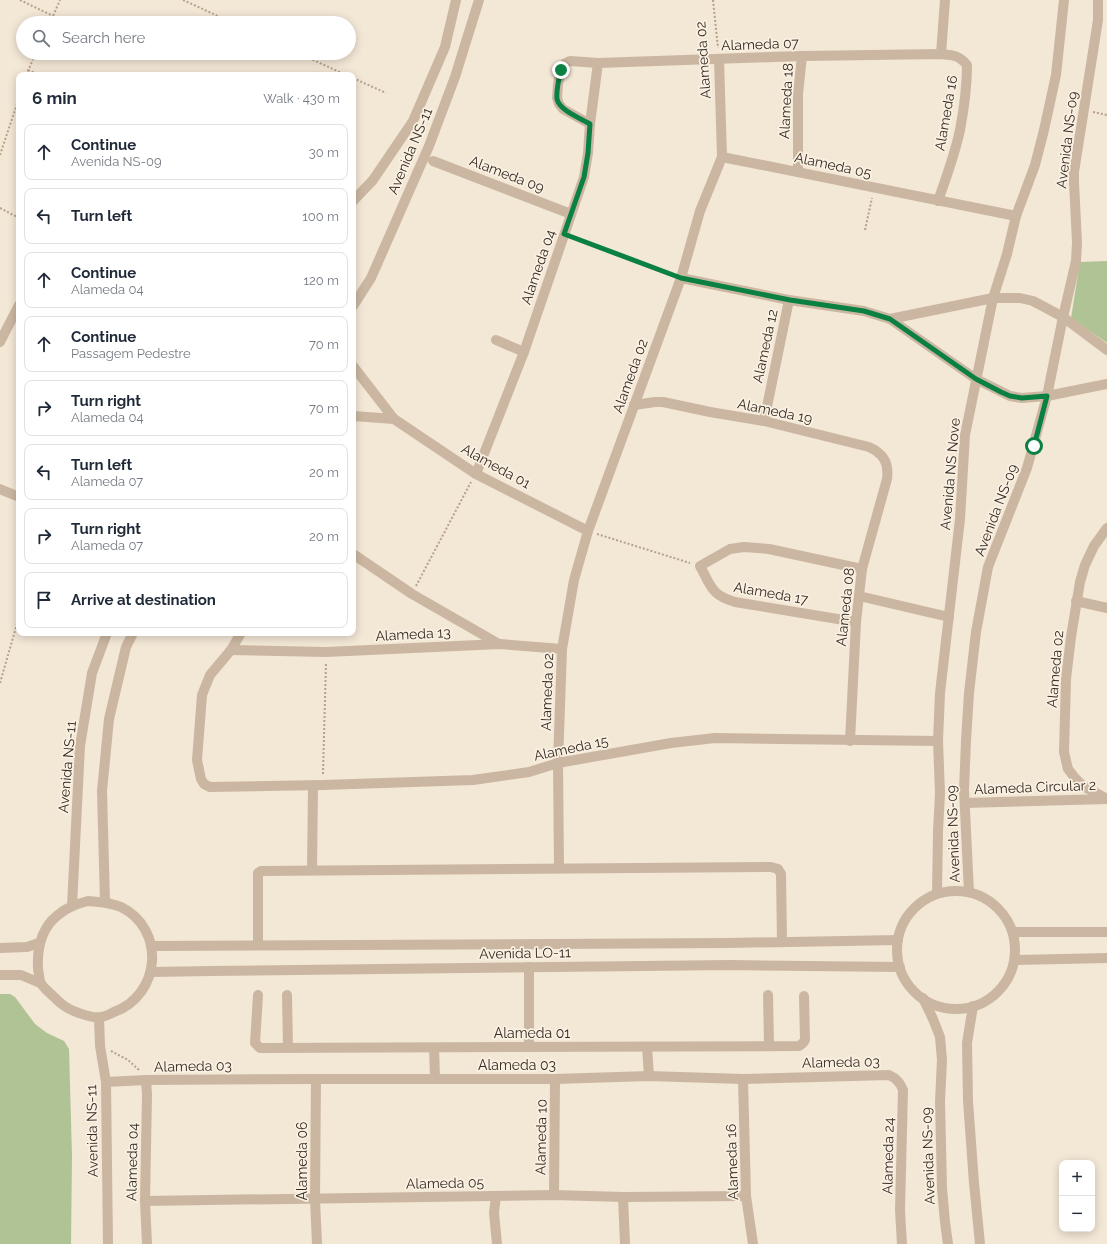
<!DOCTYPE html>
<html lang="en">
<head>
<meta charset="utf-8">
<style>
	:root { --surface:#fff; --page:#f2f2f3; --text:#1f2937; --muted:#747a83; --line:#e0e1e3 }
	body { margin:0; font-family:Raleway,sans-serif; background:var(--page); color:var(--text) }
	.controls { position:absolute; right:12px; bottom:12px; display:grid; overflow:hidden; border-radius:8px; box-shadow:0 2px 10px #0003 }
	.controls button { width:36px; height:36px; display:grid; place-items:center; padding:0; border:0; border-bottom:1px solid var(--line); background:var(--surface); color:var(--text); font:20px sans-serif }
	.stop { position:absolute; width:12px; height:12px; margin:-9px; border:3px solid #0b8043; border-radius:50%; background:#fff }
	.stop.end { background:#0b8043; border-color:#fff; box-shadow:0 1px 4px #0008 }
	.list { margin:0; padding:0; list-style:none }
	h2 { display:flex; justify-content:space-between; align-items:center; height:52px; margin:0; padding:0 16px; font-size:17px }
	h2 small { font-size:13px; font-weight:400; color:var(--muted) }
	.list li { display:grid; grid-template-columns:26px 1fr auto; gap:12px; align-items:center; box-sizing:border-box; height:56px; margin:0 8px 8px; padding:0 8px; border:1px solid var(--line); border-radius:8px }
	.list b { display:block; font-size:15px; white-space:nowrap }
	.list p { margin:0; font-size:13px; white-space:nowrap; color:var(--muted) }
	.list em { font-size:13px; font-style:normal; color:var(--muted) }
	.icon { flex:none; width:22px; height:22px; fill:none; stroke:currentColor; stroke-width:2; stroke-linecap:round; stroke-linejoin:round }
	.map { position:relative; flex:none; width:1107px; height:1244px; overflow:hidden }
	.search { position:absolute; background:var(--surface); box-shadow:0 2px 10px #0003; left:16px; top:16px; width:340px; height:44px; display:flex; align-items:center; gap:10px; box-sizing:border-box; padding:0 14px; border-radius:22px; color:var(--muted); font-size:15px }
	.panel { position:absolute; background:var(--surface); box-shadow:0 2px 10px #0003; left:16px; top:72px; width:340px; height:564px; border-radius:8px }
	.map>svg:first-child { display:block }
	.green { fill:#b0c395 }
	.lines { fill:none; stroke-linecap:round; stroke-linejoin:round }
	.path { stroke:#b7a18b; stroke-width:2; stroke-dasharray:2 2; stroke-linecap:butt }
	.minor { stroke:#cbb7a1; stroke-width:10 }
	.route { stroke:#0b8043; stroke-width:5 }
	.labels { text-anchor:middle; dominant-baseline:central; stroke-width:3.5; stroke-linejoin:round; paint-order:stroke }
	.street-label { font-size:14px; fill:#352b24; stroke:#faf1e2 }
</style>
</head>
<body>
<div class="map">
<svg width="1107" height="1244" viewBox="0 0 1107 1244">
	<rect width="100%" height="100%" fill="#f3e7d6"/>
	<g class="green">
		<path d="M 1107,261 L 1107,343 L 1071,318 L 1080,262 Z"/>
		<path d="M 0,994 L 10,994 L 15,997 L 35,1024 L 47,1033 L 64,1041 L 69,1049 L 72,1156 L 71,1244 L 0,1244 Z"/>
	</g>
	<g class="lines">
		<g class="path">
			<path d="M 20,0 L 53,16"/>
			<path d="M 183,0 L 233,23"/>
			<path d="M 713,0 L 718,48"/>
			<path d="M 50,23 L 60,0"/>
			<path d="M 298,53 L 346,75"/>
			<path d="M 28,70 L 40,75"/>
			<path d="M 26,75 L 36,53"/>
			<path d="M 353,78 L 386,93"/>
			<path d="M 1093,112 L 1107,115"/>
			<path d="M 0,155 L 19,98"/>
			<path d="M 0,208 L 19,218"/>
			<path d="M 865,230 L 872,198"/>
			<path d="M 574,238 L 671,274"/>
			<path d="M 597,534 L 690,563"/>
			<path d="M 416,586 L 471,482"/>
			<path d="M 0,683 L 19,617"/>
			<path d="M 323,774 L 326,663"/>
			<path d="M 111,1051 L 128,1060 L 139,1070"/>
		</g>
		<g class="minor">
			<path d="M 941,54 L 945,0"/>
			<path d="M 590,124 L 563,109 L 559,104 L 557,98 L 558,84 L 561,70 L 564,64 L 570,61 L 598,63 L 802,56 L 941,54 C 952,55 959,55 967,65 C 967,86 964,109 960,130 C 955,154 946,178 938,201"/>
			<path d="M 722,157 C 820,176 917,197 1016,216"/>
			<path d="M 433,161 L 571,214"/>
			<path d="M 798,172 L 798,94 L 802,56"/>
			<path d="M 353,201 L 373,180 L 413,121 L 445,47 L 456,0"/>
			<path d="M 681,278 L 789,300 L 864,311 L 890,319 L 976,379 L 1010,396 L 1022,398 L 1047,396 L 1107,384"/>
			<path d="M 353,306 L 371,278 L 429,146 L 455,77 L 479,0"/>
			<path d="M 890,319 L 993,298 L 1020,298 L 1033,301 L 1063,317 L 1107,350"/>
			<path d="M 496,340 L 524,352"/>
			<path d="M 0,342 L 19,305"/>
			<path d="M 353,366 L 394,419 L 353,416"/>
			<path d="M 634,405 L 655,402 L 663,402 L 710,412 L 764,421 L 869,447 C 884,454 889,463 887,479 L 862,569 L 856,622 L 850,741"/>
			<path d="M 394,419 L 476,474 L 588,531"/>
			<path d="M 764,421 L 789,300"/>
			<path d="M 476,474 L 524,352 L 584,177 L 588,153 L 590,124 L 598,63"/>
			<path d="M 0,489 L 19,497"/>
			<path d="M 1107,528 L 1094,546 L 1085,565 L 1080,582 L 1071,637 L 1066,679 L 1064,752 L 1068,769 L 1075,778 L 1083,786 L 1107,799"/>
			<path d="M 353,554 L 412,594 L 499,644"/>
			<path d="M 859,596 L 949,617"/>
			<path d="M 1076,601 L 1107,608"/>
			<path d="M 856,622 L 735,602 C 711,595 711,586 700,566 L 730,549 L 744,547 L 769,549 L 862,569"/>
			<path d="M 241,633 L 231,650 L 210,675 L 202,695 L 197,760 L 201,779 L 204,784 L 210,787 L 323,785 L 473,780 L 529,772 L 558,763 L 671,743 L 715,738 L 938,741"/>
			<path d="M 231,650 L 326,652 L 500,644 L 562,649"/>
			<path d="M 965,803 L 1107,799"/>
			<path d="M 559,868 L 558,763 L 562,649 L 574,580 L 588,531 L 681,278 L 700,211 L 722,157 L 719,59"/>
			<path d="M 312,870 L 313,786"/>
			<circle cx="956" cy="950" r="59"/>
			<path d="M 969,892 L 964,790 L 966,741 L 969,693 L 976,632 L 988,567 L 1027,468 L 1047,396 L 1063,317 L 1076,261 L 1077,243 L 1074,182 L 1074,172 L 1098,20 L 1098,0"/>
			<path d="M 937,893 L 938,831 L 940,793 L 938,741 L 940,693 L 960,519 L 965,435 L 993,298 L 1007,254 L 1016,216 L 1035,165 L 1044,130 L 1056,75 L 1064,0"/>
			<path d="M 88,901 C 100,902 110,902 121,907 C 166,929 161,995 114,1012 C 110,1014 105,1017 100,1017 C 92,1019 69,1010 63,1005 C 59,1002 55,998 52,995 C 48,991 41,986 40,981 C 39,978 39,973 38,969 C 37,949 41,928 58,915 C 67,907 77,904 88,901 Z"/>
			<path d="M 105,902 L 102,791 L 109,719 L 126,647 L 133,633"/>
			<path d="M 72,906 L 80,746 L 92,673 L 107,633"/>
			<path d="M 1013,932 L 1107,932"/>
			<path d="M 258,945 L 258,873 L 261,871 L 771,867 L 778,869 L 781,874 L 782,942"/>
			<path d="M 151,946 L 727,943 L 898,940"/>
			<path d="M 0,948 L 27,947 L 39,943"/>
			<path d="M 1015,960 L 1107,958"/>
			<path d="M 529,967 L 529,1047"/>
			<path d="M 151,972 L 212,971 L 730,965 L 900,967"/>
			<path d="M 0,975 L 21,975 L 40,983"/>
			<path d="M 258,995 L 255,1043 L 260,1048 L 265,1048 L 799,1046 L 803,1043 L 805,1040 L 804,996"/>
			<path d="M 287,995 L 288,1048"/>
			<path d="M 768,995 L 769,1045"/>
			<path d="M 923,998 L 933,1019 L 940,1037 L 942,1060 L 940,1101 L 942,1188 L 945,1222 L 948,1244"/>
			<path d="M 973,1006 L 967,1043 L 968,1101 L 974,1183 L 980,1244"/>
			<path d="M 99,1018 L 100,1046 L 106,1082 L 108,1244"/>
			<path d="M 647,1047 L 649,1076"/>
			<path d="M 434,1048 L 435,1078"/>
			<path d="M 316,1079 L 315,1199 L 317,1244"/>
			<path d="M 743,1079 L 746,1196 L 753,1244"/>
			<path d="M 146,1080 L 147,1095 L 145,1201 L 147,1244"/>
			<path d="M 106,1082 L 146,1080 L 316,1079 L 555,1079 L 649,1076 L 743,1079 L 889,1075 C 896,1078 900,1082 903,1090 L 900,1210 L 902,1244"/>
			<path d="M 554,1195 L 555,1079"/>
			<path d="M 496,1196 L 494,1213 L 497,1244"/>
			<path d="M 623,1197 L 625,1244"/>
			<path d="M 145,1201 L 554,1195 L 623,1197 L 746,1196"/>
		</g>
	</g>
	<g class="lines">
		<path class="route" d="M 561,70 C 559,78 556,90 557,99 C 559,110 580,118 590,124 L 588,153 L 584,177 L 564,234 L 681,278 L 790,300 L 864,311 L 890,319 L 976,379 L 1001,392 L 1010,396 L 1022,398 L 1047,396 L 1034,446"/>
	</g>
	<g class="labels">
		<g class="street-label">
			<text transform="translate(760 44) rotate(-2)">Alameda 07</text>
			<text transform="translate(703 60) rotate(-94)">Alameda 02</text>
			<text transform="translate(786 101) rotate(-87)">Alameda 18</text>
			<text transform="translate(946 113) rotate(-80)">Alameda 16</text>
			<text transform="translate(1067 140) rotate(-83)">Avenida NS-09</text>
			<text transform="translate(410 151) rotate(-67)">Avenida NS-11</text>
			<text transform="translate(833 165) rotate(12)">Alameda 05</text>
			<text transform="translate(507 174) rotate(21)">Alameda 09</text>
			<text transform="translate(538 267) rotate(-71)">Alameda 04</text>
			<text transform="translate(765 346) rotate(-78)">Alameda 12</text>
			<text transform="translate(630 376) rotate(-70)">Alameda 02</text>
			<text transform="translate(775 411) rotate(12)">Alameda 19</text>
			<text transform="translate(496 466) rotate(29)">Alameda 01</text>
			<text transform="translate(950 474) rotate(-85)">Avenida NS Nove</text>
			<text transform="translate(996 510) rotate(-69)">Avenida NS-09</text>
			<text transform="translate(771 593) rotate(10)">Alameda 17</text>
			<text transform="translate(845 607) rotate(-84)">Alameda 08</text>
			<text transform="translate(413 634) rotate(-3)">Alameda 13</text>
			<text transform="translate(1055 669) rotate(-85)">Alameda 02</text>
			<text transform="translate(547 692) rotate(-88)">Alameda 02</text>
			<text transform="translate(571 748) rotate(-12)">Alameda 15</text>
			<text transform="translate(67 767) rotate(-85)">Avenida NS-11</text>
			<text transform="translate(1035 787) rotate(-2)">Alameda Circular 2</text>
			<text transform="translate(953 834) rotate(-92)">Avenida NS-09</text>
			<text transform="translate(525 953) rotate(-1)">Avenida LO-11</text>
			<text x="532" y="1033">Alameda 01</text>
			<text transform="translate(841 1062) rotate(-1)">Alameda 03</text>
			<text x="517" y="1065">Alameda 03</text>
			<text transform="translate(193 1066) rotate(-1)">Alameda 03</text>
			<text transform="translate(92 1131) rotate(-91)">Avenida NS-11</text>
			<text transform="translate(541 1137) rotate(-89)">Alameda 10</text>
			<text transform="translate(888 1156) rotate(-89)">Alameda 24</text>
			<text transform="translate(928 1156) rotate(-92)">Avenida NS-09</text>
			<text transform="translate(302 1161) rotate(-90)">Alameda 06</text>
			<text transform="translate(132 1162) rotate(-89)">Alameda 04</text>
			<text transform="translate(732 1162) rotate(-92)">Alameda 16</text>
			<text transform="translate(445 1183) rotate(-1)">Alameda 05</text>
		</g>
	</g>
</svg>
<div class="controls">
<button>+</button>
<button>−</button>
</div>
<div class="stop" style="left:1034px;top:446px"></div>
<div class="stop end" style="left:561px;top:70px"></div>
<div class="search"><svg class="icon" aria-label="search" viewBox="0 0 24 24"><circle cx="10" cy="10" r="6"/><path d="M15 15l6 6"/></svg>Search here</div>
<section class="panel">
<h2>6 min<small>Walk · 430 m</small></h2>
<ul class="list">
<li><svg class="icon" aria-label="ahead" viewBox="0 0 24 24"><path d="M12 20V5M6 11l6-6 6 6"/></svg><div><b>Continue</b><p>Avenida NS-09</p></div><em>30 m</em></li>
<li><svg class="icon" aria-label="left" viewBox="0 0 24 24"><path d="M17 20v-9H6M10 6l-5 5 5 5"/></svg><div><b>Turn left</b></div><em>100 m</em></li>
<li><svg class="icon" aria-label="ahead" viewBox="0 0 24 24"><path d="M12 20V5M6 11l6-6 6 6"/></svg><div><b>Continue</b><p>Alameda 04</p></div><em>120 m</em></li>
<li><svg class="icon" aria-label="ahead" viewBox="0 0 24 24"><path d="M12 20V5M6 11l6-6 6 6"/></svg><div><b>Continue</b><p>Passagem Pedestre</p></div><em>70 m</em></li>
<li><svg class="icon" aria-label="right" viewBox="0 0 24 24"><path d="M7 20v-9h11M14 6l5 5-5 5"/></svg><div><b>Turn right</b><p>Alameda 04</p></div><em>70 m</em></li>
<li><svg class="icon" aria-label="left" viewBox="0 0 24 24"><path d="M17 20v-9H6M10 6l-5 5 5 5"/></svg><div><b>Turn left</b><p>Alameda 07</p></div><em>20 m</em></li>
<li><svg class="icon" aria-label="right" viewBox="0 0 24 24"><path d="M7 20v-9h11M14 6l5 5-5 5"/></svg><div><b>Turn right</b><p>Alameda 07</p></div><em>20 m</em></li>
<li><svg class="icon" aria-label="arrive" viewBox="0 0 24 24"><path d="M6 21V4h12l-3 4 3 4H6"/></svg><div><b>Arrive at destination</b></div></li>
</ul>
</section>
</div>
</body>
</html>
